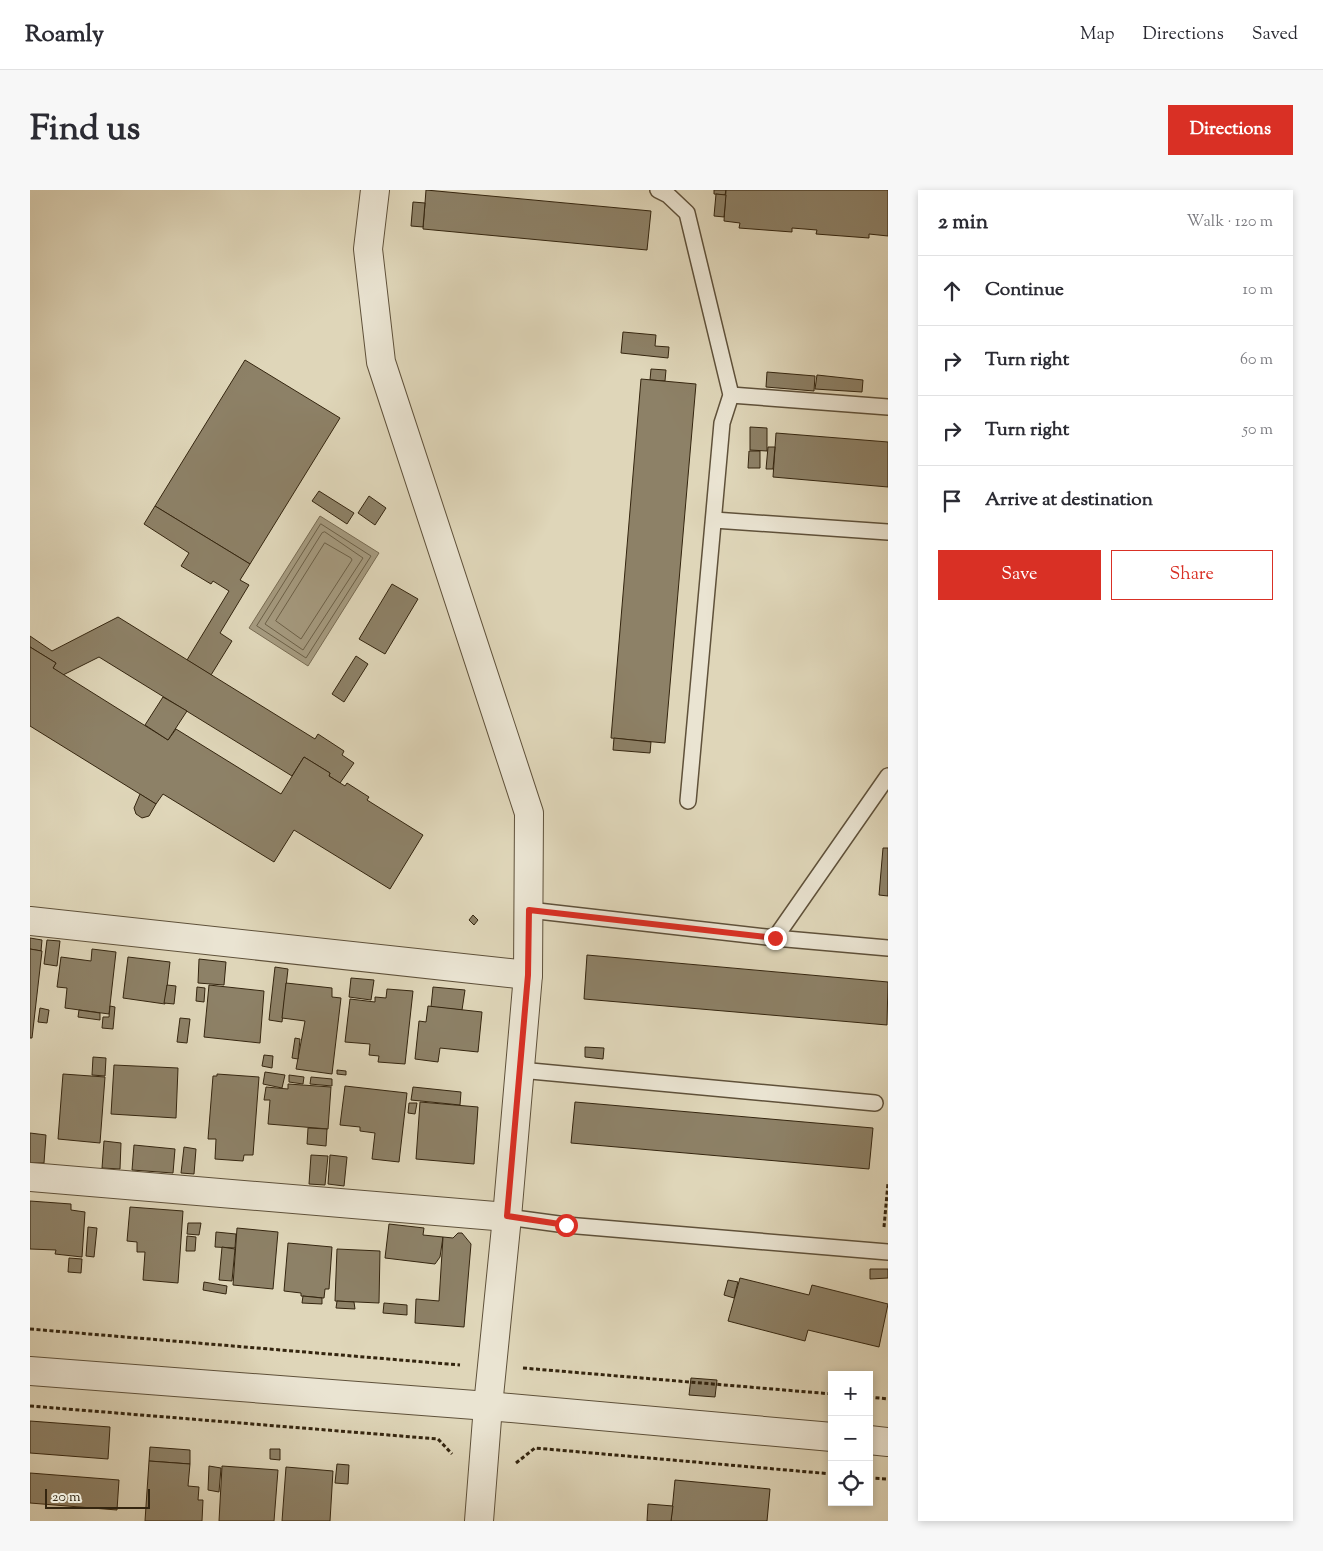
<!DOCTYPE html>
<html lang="en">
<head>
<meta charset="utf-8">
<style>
	:root { --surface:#fff; --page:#f7f7f7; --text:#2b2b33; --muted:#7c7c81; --line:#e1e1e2; --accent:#d93025 }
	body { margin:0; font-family:"Sorts Mill Goudy",serif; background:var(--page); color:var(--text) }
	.controls { position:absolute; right:15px; bottom:15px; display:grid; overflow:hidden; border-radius:0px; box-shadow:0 2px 8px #0003 }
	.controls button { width:45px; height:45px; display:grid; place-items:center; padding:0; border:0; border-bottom:1px solid var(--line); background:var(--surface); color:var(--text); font:25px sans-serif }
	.scale { position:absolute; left:15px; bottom:12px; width:105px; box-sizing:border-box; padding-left:5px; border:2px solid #34250f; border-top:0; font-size:14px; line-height:18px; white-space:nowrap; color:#34250f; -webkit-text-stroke:4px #eae4d2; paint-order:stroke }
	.stop { position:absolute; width:15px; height:15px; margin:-11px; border:4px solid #d93025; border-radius:50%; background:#fff }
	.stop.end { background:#d93025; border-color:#fff; box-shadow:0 1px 5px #0008 }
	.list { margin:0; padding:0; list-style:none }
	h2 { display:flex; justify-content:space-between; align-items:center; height:65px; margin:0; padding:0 20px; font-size:21px }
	h2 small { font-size:16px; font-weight:400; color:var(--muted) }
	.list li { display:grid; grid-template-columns:32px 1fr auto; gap:15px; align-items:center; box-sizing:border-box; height:70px; padding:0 20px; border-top:1px solid var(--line) }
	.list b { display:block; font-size:19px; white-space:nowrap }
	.list em { font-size:16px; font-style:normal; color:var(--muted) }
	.actions { display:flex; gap:10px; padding:15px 20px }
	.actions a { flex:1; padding:11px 0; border:1px solid var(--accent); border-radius:0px; text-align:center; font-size:18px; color:var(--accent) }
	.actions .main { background:var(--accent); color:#fff }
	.icon { flex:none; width:28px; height:28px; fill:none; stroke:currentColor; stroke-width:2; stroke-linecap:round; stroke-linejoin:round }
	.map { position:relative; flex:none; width:858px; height:1331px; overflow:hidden; border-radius:0px }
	header { display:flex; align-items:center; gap:30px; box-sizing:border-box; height:70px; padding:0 25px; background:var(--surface); border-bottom:1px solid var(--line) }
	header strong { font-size:24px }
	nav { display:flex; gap:28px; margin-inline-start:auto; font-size:18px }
	.intro { display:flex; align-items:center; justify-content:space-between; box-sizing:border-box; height:120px; padding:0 30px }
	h1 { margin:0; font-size:35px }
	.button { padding:12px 22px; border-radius:0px; background:var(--accent); color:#fff; font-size:18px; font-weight:700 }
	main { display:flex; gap:30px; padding:0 30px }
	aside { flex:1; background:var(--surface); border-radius:0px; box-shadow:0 2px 8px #0003 }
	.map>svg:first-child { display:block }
	.water { fill:#a59a7f; stroke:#786b52 }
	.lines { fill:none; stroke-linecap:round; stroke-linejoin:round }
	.shore { stroke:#6c6047; stroke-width:1 }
	.building { fill:#8d8167; stroke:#34250f }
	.service-casing { stroke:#5f513a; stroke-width:18 }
	.minor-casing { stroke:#5f513a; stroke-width:30 }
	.tertiary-casing { stroke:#5f513a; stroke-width:30 }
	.path { stroke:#34250f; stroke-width:3; stroke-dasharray:4 2.5; stroke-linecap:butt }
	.service { stroke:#eae4d2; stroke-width:15 }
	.minor { stroke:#eae4d2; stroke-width:28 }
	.tertiary { stroke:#eae4d2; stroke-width:28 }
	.route { stroke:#d93025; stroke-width:6 }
</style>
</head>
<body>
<header>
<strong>Roamly</strong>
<nav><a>Map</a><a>Directions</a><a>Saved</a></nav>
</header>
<div class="intro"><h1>Find us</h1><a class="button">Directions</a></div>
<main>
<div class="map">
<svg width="858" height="1331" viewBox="0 0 858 1331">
	<rect width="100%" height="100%" fill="#dfd6b9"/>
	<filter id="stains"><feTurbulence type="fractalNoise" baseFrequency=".004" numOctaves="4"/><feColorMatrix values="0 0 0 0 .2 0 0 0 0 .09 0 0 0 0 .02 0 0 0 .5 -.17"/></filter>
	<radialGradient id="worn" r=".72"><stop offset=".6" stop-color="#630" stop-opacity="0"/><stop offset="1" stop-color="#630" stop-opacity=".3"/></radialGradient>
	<path class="water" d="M 290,326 L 349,363 L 278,476 L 219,438 Z"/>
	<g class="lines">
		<g class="shore">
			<path d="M 291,334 L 341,366 L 276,468 L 227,436 Z"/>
			<path d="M 295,342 L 333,368 L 273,460 L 235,434 L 292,343 Z"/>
			<path d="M 295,353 L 321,368 L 322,370 L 271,449 L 246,431 Z"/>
		</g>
	</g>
	<g class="building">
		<path d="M 396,0 L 621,21 L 617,60 L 393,39 Z"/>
		<path d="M 684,0 L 696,0 L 695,5 L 684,4 Z"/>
		<path d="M 696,0 L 858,0 L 858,46 L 839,44 L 839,48 L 786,44 L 787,40 L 762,38 L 762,42 L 709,38 L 710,33 L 694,31 Z"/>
		<path d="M 686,4 L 696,5 L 694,27 L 684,26 Z"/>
		<path d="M 383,12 L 395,13 L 393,37 L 381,36 Z"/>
		<path d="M 593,142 L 626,145 L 625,156 L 639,157 L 638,168 L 591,163 Z"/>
		<path d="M 215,170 L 310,228 L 220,374 L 125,316 Z"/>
		<path d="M 621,179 L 636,180 L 635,191 L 620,190 Z"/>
		<path d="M 737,182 L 785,186 L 784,201 L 736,197 Z"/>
		<path d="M 787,185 L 833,190 L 832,202 L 785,199 Z"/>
		<path d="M 611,189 L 666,194 L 635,553 L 581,548 Z"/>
		<path d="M 720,237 L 737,238 L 737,261 L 720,260 Z"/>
		<path d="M 746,243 L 858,252 L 858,297 L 743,287 Z"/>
		<path d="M 738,257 L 745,257 L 743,279 L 736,279 Z"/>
		<path d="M 719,261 L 730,261 L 730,278 L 718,278 Z"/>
		<path d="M 289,301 L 324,323 L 317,334 L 282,311 Z"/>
		<path d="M 339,306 L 356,318 L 345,335 L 328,323 Z"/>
		<path d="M 125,316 L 220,374 L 210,390 L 219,395 L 190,443 L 202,451 L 181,485 L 157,470 L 199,401 L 183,391 L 181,394 L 151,376 L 159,363 L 114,334 Z"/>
		<path d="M 362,394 L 388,409 L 355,464 L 329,449 Z"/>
		<path d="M 88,427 L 285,549 L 288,544 L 314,561 L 312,565 L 324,573 L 310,593 L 299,586 L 300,583 L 274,567 L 262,586 L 69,467 L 33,485 L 23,478 L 26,473 L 0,457 L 0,446 L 22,461 Z"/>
		<path d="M 0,457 L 26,473 L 23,478 L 138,550 L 146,539 L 251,604 L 274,567 L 300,583 L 299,586 L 315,596 L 317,593 L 339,607 L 337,610 L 393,645 L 360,699 L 264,640 L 244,672 L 133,604 L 126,614 L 0,536 Z"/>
		<path d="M 326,466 L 338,474 L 314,512 L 302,504 Z"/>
		<path d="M 133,507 L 157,521 L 138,550 L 115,535 Z"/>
		<path d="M 584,548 L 621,552 L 620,563 L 583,560 Z"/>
		<path d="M 110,604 L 126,614 L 119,626 L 112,628 L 106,624 L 104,618 Z"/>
		<path d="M 853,658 L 858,658 L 858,706 L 849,705 Z"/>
		<path d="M 443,725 L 448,730 L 444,735 L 439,730 Z"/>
		<path d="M 0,748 L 12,750 L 11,761 L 0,759 Z"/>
		<path d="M 17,750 L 30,751 L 27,776 L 14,774 Z"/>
		<path d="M 0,759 L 12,761 L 2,848 L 0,848 Z"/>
		<path d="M 62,759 L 86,762 L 79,824 L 35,818 L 37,798 L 27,797 L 31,767 L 61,771 Z"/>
		<path d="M 557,765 L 858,792 L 857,835 L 554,809 Z"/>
		<path d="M 98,767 L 140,772 L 135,814 L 93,808 Z"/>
		<path d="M 169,769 L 196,772 L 194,795 L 168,793 Z"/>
		<path d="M 245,777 L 258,779 L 252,832 L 239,830 Z"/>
		<path d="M 321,788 L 344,790 L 341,810 L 319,807 Z"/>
		<path d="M 256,793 L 302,798 L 302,807 L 311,808 L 302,884 L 266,879 L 275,831 L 252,828 Z"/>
		<path d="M 137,795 L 146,796 L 144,814 L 134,813 Z"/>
		<path d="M 179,795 L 234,801 L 230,853 L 174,847 Z"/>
		<path d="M 167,797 L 175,798 L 174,812 L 166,811 Z"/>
		<path d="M 403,797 L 435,800 L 432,820 L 401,817 Z"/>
		<path d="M 357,799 L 383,801 L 375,874 L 348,872 L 349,866 L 339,865 L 340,854 L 315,852 L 320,809 L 345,812 L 345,807 L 356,808 Z"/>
		<path d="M 80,816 L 85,817 L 83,839 L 72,838 L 73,827 L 79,827 Z"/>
		<path d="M 398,816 L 452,822 L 448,862 L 410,858 L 408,872 L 385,869 L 389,831 L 396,832 Z"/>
		<path d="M 10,818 L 19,820 L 17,833 L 8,832 Z"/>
		<path d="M 49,820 L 70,823 L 70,830 L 48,827 Z"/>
		<path d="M 150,828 L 160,829 L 157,853 L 147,852 Z"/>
		<path d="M 265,848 L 270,849 L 268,869 L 262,868 Z"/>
		<path d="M 555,857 L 574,858 L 573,869 L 555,867 Z"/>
		<path d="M 234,865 L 243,866 L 242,878 L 232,876 Z"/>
		<path d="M 63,867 L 76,868 L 75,886 L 62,885 Z"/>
		<path d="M 84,875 L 148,878 L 146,928 L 81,924 Z"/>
		<path d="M 307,880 L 316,881 L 316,885 L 307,884 Z"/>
		<path d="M 235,882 L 255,885 L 252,898 L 233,894 Z"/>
		<path d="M 33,884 L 75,887 L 70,953 L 28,949 Z"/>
		<path d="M 187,884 L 229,887 L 223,965 L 214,965 L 213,971 L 185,969 L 186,949 L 178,949 L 183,886 L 187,886 Z"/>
		<path d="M 259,885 L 274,887 L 273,894 L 259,892 Z"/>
		<path d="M 281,887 L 302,889 L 302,896 L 280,894 Z"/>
		<path d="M 258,894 L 301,897 L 298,939 L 238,934 L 240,910 L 234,910 L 236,897 L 258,899 Z"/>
		<path d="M 315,896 L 377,903 L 369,972 L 342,969 L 345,943 L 330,941 L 330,937 L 310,935 Z"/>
		<path d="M 383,897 L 431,902 L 430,915 L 381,910 Z"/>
		<path d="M 390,912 L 448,917 L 444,974 L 386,969 Z"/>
		<path d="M 545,912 L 843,938 L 839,979 L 541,953 Z"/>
		<path d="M 379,913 L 387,913 L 385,924 L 378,923 Z"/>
		<path d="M 278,938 L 297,939 L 296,956 L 277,954 Z"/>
		<path d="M 0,943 L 16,945 L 14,973 L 0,973 Z"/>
		<path d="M 74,951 L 91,953 L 90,979 L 72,978 Z"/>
		<path d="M 104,955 L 145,959 L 143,983 L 102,980 Z"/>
		<path d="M 154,957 L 166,959 L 164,984 L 151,983 Z"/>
		<path d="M 281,965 L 298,966 L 295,995 L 279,994 Z"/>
		<path d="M 300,965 L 317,967 L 314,996 L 298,994 Z"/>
		<path d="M 0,1011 L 41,1014 L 41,1020 L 55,1022 L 52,1067 L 25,1064 L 26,1060 L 0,1059 Z"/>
		<path d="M 100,1017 L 153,1021 L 148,1093 L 113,1090 L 115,1062 L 107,1062 L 107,1052 L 97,1051 Z"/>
		<path d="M 158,1033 L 171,1033 L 169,1045 L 157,1044 Z"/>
		<path d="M 359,1034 L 394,1038 L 393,1045 L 413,1047 L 410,1067 L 405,1074 L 355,1068 Z"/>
		<path d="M 58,1037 L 67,1038 L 64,1067 L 56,1066 Z"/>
		<path d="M 207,1038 L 248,1042 L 243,1099 L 203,1095 Z"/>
		<path d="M 186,1042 L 206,1044 L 205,1058 L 185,1057 Z"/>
		<path d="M 428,1043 L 432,1043 L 441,1054 L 434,1137 L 385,1133 L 386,1109 L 409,1111 L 413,1047 L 423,1048 Z"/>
		<path d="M 157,1046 L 166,1047 L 165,1061 L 156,1061 Z"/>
		<path d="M 258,1053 L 302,1057 L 299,1099 L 295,1099 L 294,1108 L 271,1106 L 271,1103 L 254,1101 Z"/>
		<path d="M 192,1057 L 205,1059 L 202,1091 L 189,1090 Z"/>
		<path d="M 307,1059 L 350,1061 L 349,1113 L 305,1111 Z"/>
		<path d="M 39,1068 L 52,1069 L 51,1083 L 38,1082 Z"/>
		<path d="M 840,1079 L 858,1079 L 858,1088 L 840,1089 Z"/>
		<path d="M 710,1088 L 779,1105 L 782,1095 L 858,1114 L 849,1157 L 778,1140 L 775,1151 L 698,1131 Z"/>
		<path d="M 698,1090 L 708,1092 L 704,1108 L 694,1105 Z"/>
		<path d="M 174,1092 L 197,1096 L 196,1104 L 173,1100 Z"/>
		<path d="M 273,1106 L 292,1108 L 292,1114 L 272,1113 Z"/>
		<path d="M 307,1111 L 324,1112 L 325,1119 L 306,1118 Z"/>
		<path d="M 354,1113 L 377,1115 L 377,1125 L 353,1123 Z"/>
		<path d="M 661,1188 L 687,1190 L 685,1207 L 659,1205 Z"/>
		<path d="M 0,1231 L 80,1237 L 78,1269 L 0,1263 Z"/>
		<path d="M 120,1257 L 160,1260 L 160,1274 L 119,1271 Z"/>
		<path d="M 240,1259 L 250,1259 L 250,1270 L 240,1269 Z"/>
		<path d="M 119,1271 L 160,1274 L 158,1296 L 169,1297 L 168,1310 L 173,1310 L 172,1331 L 115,1331 Z"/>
		<path d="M 307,1274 L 319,1275 L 318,1294 L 305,1293 Z"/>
		<path d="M 179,1276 L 191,1278 L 189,1302 L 178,1300 Z"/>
		<path d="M 192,1276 L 248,1280 L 244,1331 L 189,1331 Z"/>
		<path d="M 256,1277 L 303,1281 L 300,1331 L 252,1331 Z"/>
		<path d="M 0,1283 L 89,1290 L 87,1320 L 0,1313 Z"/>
		<path d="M 645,1290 L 740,1299 L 737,1331 L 641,1331 Z"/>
		<path d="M 618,1314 L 643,1316 L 641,1331 L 617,1331 Z"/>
	</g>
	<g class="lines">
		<defs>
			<g id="service">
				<path d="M 628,0 L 638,5 L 657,23 L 701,205 L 692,233 L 658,611"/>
				<path d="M 701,205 L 858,217"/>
				<path d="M 684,330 L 858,342"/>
				<path d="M 499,720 L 745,748 L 858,758"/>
				<path d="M 745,748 L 858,586"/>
				<path d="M 490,880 L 845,913"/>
				<path d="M 477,1027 L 536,1035 L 858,1062"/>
			</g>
			<g id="minor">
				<path d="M 345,0 L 338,59 L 351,172 L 499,623 L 498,785 L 477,1027 L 458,1216 L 449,1331"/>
				<path d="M 0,731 L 498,785"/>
				<path d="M 0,987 L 477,1027"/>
			</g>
			<g id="tertiary">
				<path d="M 0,1181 L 458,1216 L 802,1247"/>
				<path d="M 839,1250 L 858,1252"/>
			</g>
		</defs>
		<use href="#service" class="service-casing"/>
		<use href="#minor" class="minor-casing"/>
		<use href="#tertiary" class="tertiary-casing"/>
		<g class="path">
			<path d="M 854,1037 L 858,993"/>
			<path d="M 0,1139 L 430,1175"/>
			<path d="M 493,1178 L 802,1204"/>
			<path d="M 839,1207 L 858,1209"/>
			<path d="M 0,1216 L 408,1249 L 422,1264"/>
			<path d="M 486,1273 L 505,1258 L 802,1284"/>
			<path d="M 839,1288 L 858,1289"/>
		</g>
		<use href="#service" class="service"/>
		<use href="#minor" class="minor"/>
		<use href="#tertiary" class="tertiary"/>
	</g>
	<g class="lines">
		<path class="route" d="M 536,1035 L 477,1026 L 498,785 L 499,720 L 745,748"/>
	</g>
	<rect width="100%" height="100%" filter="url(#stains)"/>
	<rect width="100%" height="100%" fill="url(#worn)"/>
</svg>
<div class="controls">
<button>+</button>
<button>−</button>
<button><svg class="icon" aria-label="locate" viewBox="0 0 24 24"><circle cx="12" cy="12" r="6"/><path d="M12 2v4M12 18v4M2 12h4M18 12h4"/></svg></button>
</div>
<div class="scale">20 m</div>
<div class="stop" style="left:536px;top:1035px"></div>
<div class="stop end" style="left:745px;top:748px"></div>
</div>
<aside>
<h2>2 min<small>Walk · 120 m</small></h2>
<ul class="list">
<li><svg class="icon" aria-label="ahead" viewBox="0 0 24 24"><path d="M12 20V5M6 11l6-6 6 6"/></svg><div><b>Continue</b></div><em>10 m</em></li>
<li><svg class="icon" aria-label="right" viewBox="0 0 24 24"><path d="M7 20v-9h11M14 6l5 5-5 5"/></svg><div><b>Turn right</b></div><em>60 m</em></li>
<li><svg class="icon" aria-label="right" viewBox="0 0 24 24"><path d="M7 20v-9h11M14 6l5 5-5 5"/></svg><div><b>Turn right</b></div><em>50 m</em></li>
<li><svg class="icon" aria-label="arrive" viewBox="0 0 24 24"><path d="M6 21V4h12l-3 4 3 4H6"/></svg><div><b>Arrive at destination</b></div></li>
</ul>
<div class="actions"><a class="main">Save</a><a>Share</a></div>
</aside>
</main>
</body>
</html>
